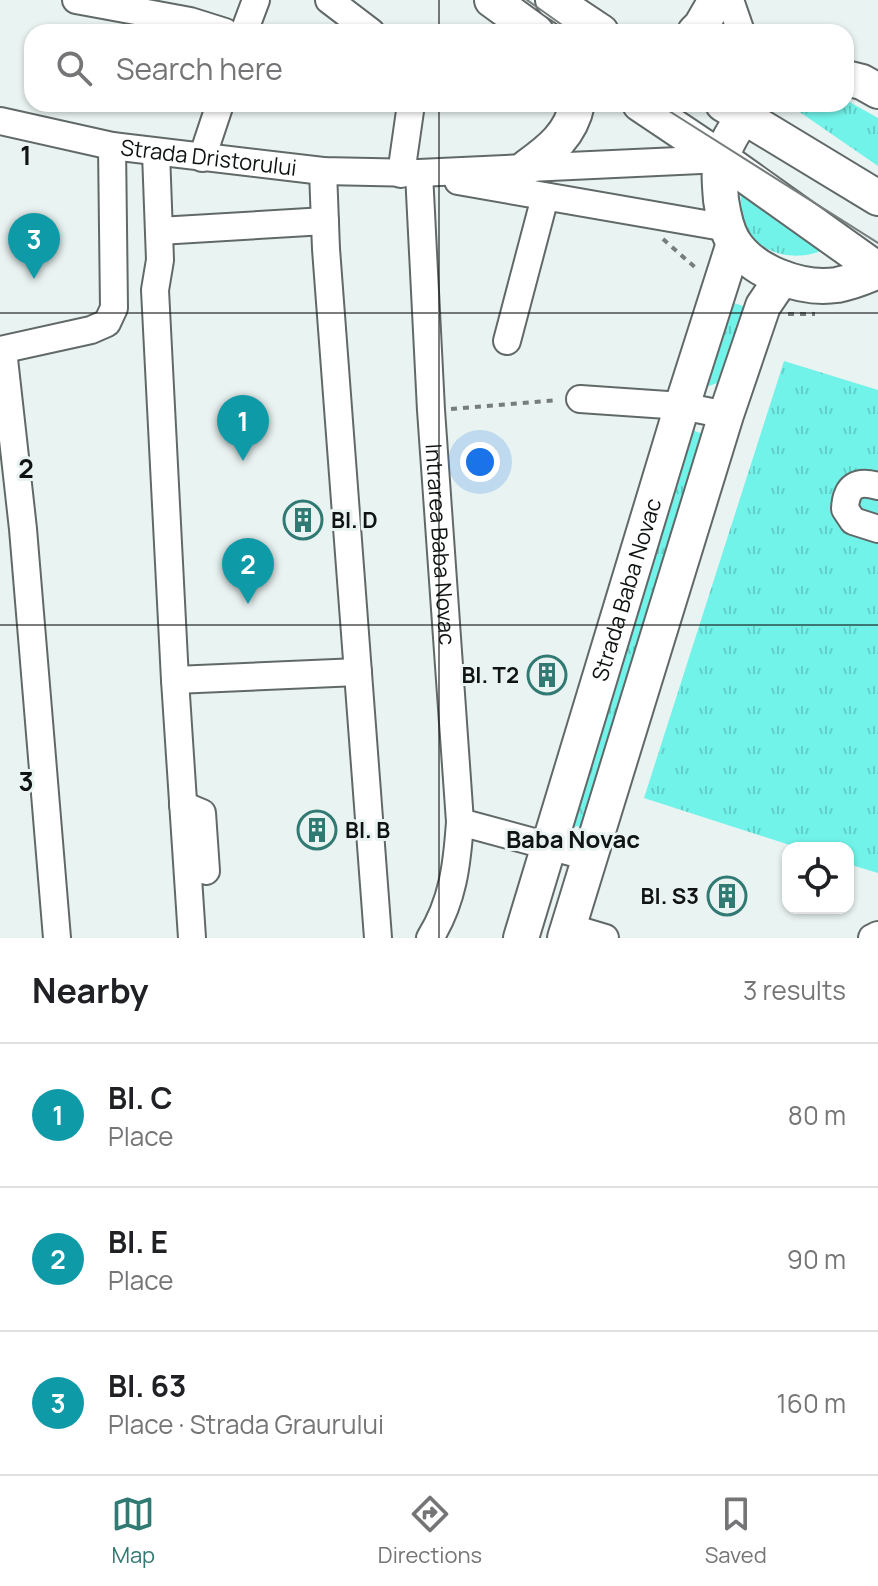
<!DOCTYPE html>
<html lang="en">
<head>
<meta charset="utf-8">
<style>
	:root { --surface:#fff; --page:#f6f6f6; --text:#202124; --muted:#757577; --line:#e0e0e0; --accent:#317973 }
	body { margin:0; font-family:Manrope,sans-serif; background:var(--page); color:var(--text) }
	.controls { position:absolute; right:24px; bottom:24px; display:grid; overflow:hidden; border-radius:16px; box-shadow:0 2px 6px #0004 }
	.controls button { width:72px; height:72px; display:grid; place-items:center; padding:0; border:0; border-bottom:2px solid var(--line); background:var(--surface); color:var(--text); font:40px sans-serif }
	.you { position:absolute; left:480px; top:462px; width:28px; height:28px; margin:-20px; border:6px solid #fff; border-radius:50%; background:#1a73e8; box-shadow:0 0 0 12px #1a73e833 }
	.badge { display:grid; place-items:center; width:52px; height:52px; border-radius:50%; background:var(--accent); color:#fff; font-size:26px; font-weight:700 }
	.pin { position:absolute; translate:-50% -66px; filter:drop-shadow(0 2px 4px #0008) }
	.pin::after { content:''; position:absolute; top:42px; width:28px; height:24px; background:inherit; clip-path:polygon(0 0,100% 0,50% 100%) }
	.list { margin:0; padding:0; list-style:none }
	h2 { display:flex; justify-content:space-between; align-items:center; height:104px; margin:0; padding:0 32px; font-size:34px }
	h2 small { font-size:26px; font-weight:400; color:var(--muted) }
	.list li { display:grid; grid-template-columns:52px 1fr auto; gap:24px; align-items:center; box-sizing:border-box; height:144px; padding:0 32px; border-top:2px solid var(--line) }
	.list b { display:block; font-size:30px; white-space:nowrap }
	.list p { margin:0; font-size:26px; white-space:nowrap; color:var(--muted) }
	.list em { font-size:26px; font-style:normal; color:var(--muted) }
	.icon { flex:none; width:44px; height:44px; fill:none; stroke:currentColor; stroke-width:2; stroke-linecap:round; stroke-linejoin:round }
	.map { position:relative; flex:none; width:878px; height:938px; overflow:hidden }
	.search { position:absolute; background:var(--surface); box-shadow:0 2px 6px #0004; left:24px; right:24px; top:24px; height:88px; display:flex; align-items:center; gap:20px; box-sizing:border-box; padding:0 28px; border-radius:24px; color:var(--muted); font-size:30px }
	.sheet { height:536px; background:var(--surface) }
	nav { display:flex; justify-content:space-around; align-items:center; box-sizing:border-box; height:112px; border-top:2px solid var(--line); background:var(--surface); font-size:22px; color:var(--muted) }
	nav a { display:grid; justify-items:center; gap:4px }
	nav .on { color:var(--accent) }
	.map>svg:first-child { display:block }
	.grass { fill:url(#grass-tufts) }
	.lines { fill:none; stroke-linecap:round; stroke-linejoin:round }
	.minor-casing { stroke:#616968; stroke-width:30 }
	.major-casing { stroke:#616968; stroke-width:38 }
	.path { stroke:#777d7c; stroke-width:4; stroke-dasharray:6 6; stroke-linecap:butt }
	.minor { stroke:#fff; stroke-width:26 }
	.major { stroke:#fff; stroke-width:34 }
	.tram { stroke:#777e7d; stroke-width:2 }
	.grid { fill:none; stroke:#101313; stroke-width:2; stroke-opacity:0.55 }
	.labels { text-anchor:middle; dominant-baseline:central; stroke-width:6; stroke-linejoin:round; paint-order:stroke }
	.street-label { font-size:22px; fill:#101313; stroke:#e9f3f1 }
	.poi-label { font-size:22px; font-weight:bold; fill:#101313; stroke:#e9f3f1; text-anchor:start }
	.neighbourhood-label { font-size:24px; font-weight:bold; fill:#101313; stroke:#e9f3f1 }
	.grid-label { font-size:26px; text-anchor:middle; font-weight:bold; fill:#101313; stroke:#e9f3f1; stroke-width:6; stroke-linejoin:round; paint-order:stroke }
</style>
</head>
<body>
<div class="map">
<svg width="878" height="938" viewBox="0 0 878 938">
	<defs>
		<pattern id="grass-tufts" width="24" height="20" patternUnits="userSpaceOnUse" patternTransform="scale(2)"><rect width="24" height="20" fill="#71f3e9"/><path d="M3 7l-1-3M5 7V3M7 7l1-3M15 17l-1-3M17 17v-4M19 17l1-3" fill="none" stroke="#61cfc7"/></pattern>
	</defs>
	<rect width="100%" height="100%" fill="#e9f3f1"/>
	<g class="grass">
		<path d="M 846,100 L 878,118 L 878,166 L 788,104 L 846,104 Z"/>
		<path d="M 740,187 L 821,251 C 794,262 758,254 745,225 C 741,213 741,199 740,187 Z"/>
		<path d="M 734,303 L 743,306 L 744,311 L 720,382 L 709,386 L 705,384 L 728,305 Z"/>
		<path d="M 784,361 L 878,390 L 878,873 L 848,864 L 848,848 L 799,848 L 644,798 Z"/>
		<path d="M 693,425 L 695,431 L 703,434 L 582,828 L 577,826 L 566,831 Z"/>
	</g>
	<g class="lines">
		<defs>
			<g id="minor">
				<path d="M 76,0 L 190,21 L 225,32"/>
				<path d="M 329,0 L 371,32"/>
				<path d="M 730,0 L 741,32"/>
				<path d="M 244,32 L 256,0"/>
				<path id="s1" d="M 0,121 L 112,146 L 323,171 L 419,173 L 722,159 L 722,157"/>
				<path d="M 156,153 L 160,260 L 155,290 L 175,680 L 192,938"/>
				<path d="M 202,158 L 220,104"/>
				<path d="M 323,171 L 326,249 L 378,938"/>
				<path id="s2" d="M 419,173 L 431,410 L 460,822 L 589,857"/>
				<path d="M 401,174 L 411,104"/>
				<path d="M 458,181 L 728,228"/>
				<path d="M 159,231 L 325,221"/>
				<path d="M 507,341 L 545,197"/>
				<path d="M 0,350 L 91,330 L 107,323 L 114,308 L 112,146"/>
				<path d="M 3,350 L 23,529 L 57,938"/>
				<path d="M 580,399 L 682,406 L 726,415"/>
				<path d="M 878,486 C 857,480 846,486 845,509 L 853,521 L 878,529"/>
				<path d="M 175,680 L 358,672"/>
				<path d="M 183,805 L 202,813 L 206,871"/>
				<path d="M 568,927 L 605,938"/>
				<path d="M 430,938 C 453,901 457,865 460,822"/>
				<path d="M 872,938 L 878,935"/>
			</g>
			<g id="major">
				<path d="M 492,0 L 536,32"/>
				<path d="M 553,0 L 601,32"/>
				<path d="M 695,32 L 701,26 L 716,0"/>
				<path d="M 846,78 L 862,82 L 878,91"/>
				<path d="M 640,104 L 722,159 L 878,270"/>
				<path d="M 723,104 L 878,198"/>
				<path d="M 754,104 C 741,120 728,137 722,157 C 718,170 720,186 721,200 C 723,213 726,229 733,241 C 753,273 802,290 837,285 C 852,282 865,277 878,271"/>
				<path d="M 527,167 C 551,150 571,134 577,104"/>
				<path id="s3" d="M 521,938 L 682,406 L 734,243"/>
				<path d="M 565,938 L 726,415 L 763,306 L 782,278"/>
			</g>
		</defs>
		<use href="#minor" class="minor-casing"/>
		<use href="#major" class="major-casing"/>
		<g class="path">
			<path d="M 663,239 L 698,270"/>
			<path d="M 788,314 L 815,314"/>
			<path d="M 451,409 L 558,400"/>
		</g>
		<use href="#minor" class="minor"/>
		<use href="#major" class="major"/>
		<g class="tram">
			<path d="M 527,0 L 572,32"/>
			<path d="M 658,104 L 878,243"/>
		</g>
	</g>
	<path class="grid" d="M 439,0 L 439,32M 439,104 L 439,938M 0,313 L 878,313M 0,625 L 878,625"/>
	<defs>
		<symbol id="building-ring" viewBox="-11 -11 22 22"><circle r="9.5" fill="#e9f3f1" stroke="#317973" stroke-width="1.5"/><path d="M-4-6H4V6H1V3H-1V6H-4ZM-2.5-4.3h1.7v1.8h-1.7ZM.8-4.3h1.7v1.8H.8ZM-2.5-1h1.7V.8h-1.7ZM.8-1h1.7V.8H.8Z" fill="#317973"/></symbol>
	</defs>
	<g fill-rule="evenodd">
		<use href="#building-ring" x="281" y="498" width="44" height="44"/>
		<use href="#building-ring" x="525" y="653" width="44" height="44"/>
		<use href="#building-ring" x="295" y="808" width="44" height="44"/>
		<use href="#building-ring" x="705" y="874" width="44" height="44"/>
	</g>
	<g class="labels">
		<g class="street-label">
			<text stroke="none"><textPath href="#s1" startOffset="212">Strada Dristorului</textPath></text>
			<text stroke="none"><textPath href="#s2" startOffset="372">Intrarea Baba Novac</textPath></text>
			<text stroke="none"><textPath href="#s3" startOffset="364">Strada Baba Novac</textPath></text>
		</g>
		<g class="poi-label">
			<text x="331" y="520">Bl. D</text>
			<text x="519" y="675" text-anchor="end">Bl. T2</text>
			<text x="345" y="830">Bl. B</text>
			<text x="699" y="896" text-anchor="end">Bl. S3</text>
		</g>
		<g class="neighbourhood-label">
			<text x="573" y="838">Baba Novac</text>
		</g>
	</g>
	<g class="grid-label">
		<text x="26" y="165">1</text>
		<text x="26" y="478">2</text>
		<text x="26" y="791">3</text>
	</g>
</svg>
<div class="controls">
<button><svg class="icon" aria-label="locate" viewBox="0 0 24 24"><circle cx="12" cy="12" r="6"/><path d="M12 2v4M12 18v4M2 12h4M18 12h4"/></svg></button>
</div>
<div class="you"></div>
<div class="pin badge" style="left:243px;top:461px;background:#0f9aa8">1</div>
<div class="pin badge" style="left:248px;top:604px;background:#0f9aa8">2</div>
<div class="pin badge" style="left:34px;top:279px;background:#0f9aa8">3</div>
<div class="search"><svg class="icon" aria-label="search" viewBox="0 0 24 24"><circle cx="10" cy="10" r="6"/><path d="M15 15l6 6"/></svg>Search here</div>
</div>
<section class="sheet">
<h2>Nearby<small>3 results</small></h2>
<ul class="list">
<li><span class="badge" style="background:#0f9aa8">1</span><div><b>Bl. C</b><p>Place</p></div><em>80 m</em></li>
<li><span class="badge" style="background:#0f9aa8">2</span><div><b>Bl. E</b><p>Place</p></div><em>90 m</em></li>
<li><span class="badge" style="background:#0f9aa8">3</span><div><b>Bl. 63</b><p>Place · Strada Graurului</p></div><em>160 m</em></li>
</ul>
</section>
<nav>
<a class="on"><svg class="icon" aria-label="map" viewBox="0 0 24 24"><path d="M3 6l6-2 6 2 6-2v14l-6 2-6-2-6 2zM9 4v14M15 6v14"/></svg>Map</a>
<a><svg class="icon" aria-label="directions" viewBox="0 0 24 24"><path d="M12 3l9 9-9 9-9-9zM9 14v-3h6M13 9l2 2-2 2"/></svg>Directions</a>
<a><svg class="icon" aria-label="saved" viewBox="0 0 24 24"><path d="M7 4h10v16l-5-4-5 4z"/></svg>Saved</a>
</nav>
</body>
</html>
